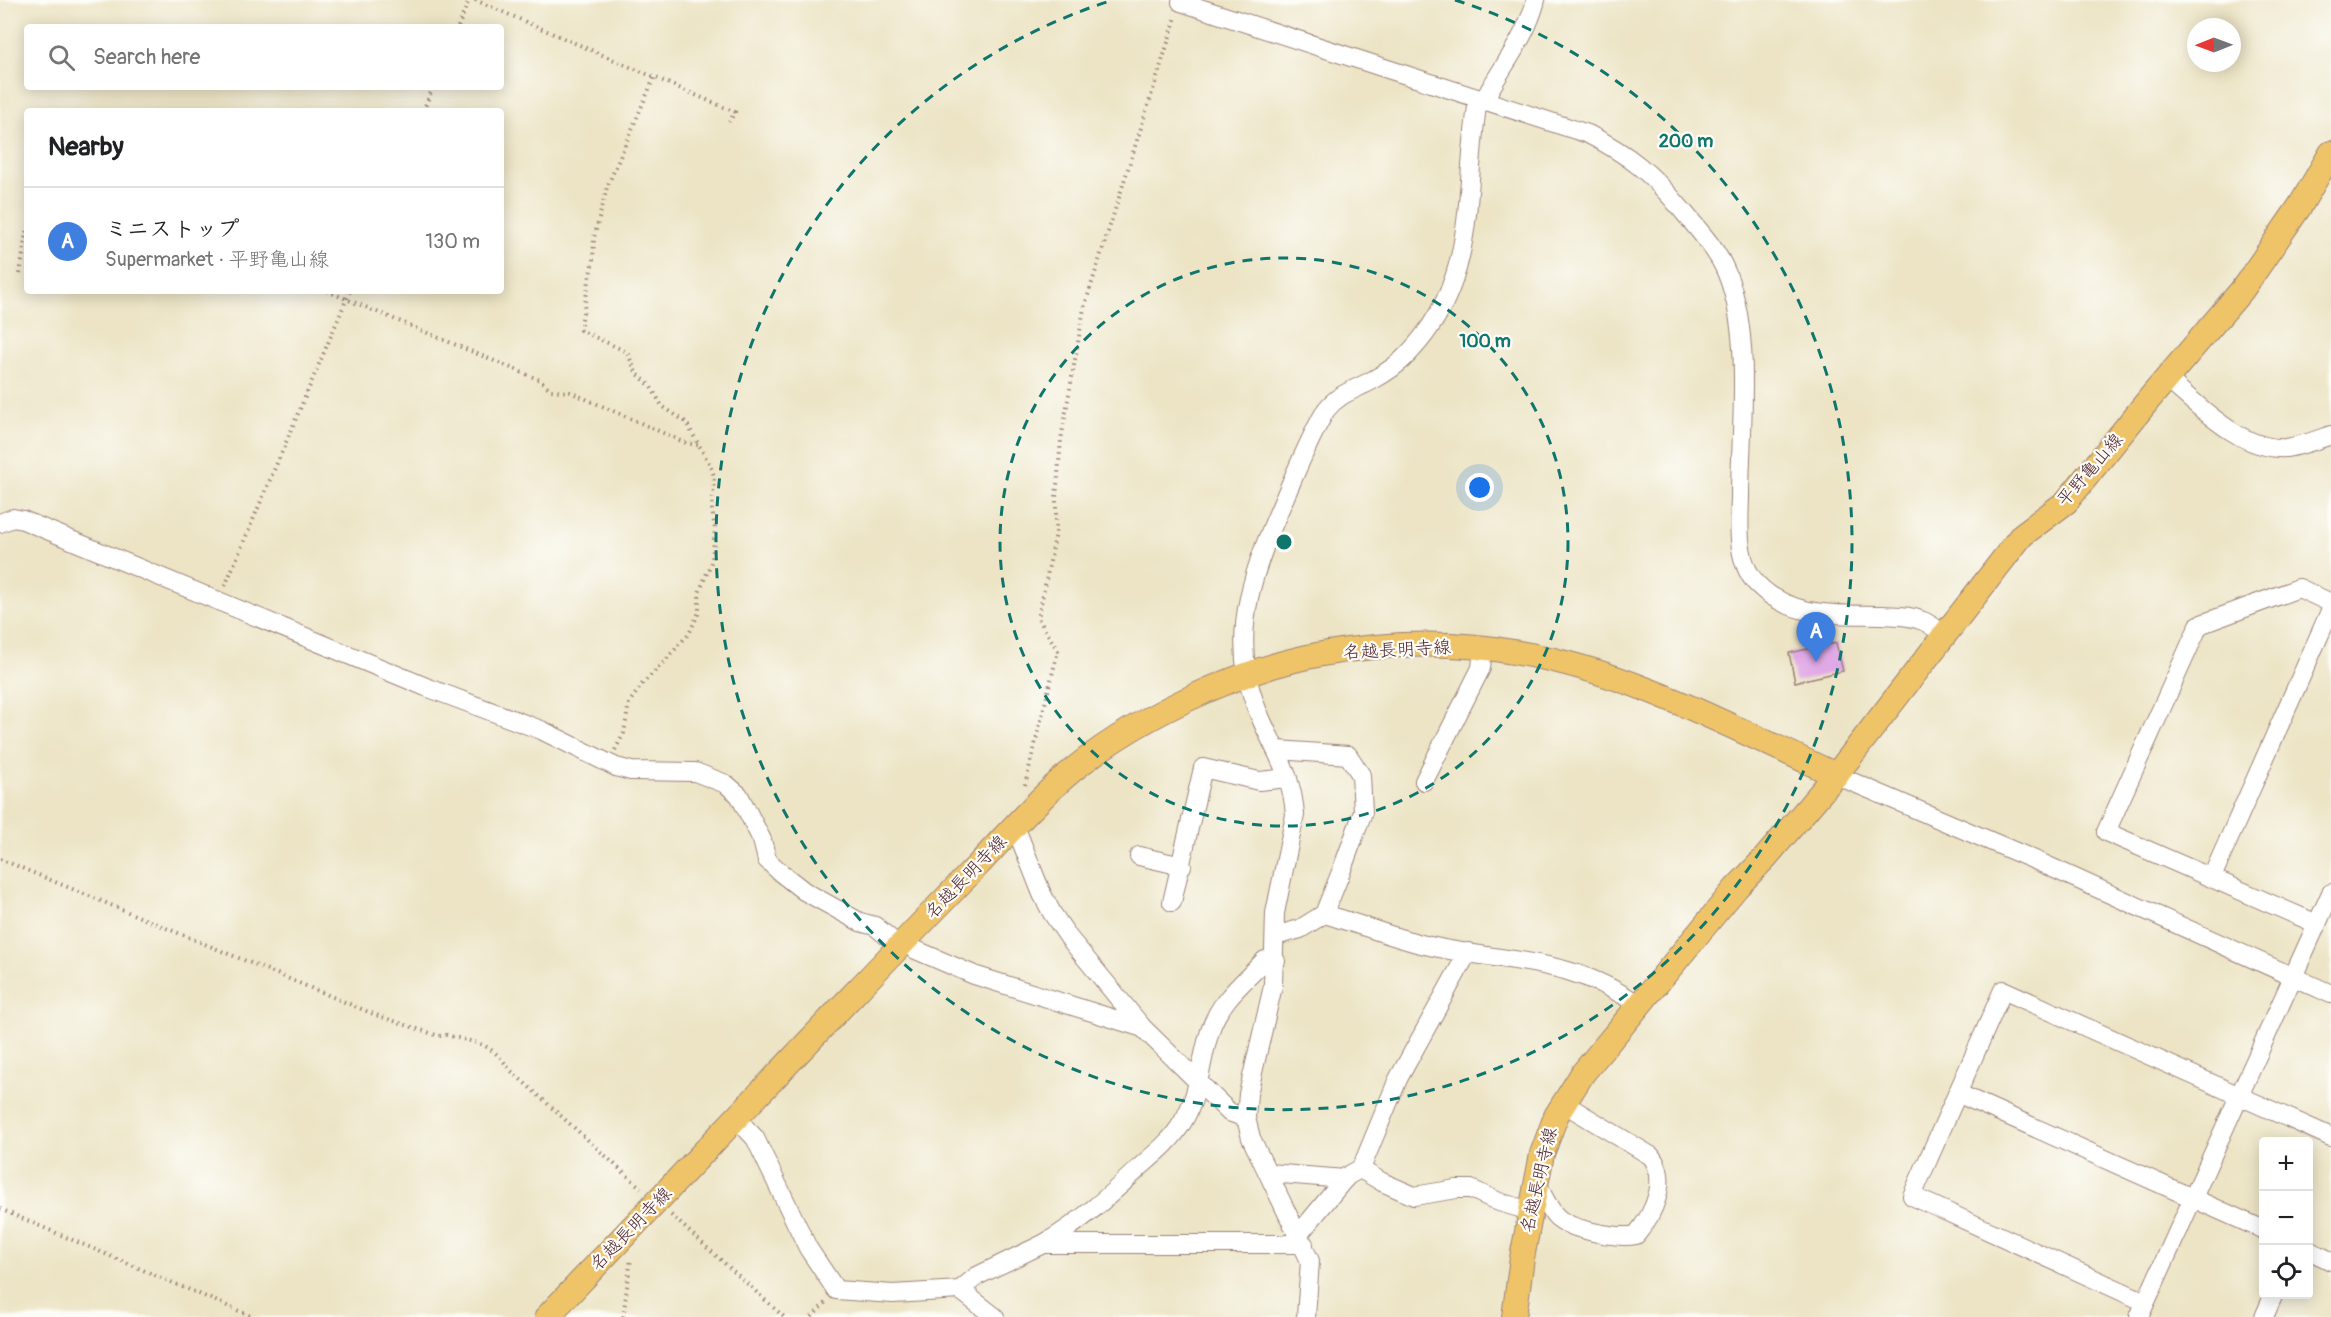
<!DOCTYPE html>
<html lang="en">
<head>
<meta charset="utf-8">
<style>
	:root { --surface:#fff; --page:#f6f6f6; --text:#202124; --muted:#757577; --line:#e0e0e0; --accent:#1a73e8 }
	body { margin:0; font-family:Pangolin,"Klee One",sans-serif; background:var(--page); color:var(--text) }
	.controls { position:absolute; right:18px; bottom:18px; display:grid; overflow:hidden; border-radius:6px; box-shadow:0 3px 15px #0003 }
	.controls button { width:54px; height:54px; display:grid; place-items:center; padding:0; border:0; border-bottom:2px solid var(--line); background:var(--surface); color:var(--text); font:30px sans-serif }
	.compass { position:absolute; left:2187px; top:18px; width:54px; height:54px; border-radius:50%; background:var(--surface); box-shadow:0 3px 15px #0003; rotate:269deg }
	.you { position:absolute; left:1480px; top:488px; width:21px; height:21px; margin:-15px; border:4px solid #fff; border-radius:50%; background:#1a73e8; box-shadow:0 0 0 9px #1a73e833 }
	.badge { display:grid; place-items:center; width:39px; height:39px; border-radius:50%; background:var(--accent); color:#fff; font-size:20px; font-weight:700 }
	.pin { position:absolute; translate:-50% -50px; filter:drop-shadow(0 2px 3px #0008) }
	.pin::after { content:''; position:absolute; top:32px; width:21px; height:18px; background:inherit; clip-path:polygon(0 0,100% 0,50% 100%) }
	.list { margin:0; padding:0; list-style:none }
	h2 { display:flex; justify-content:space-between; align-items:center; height:78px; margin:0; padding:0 24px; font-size:26px }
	h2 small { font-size:20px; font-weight:400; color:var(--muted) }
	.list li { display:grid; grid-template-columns:39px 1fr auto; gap:18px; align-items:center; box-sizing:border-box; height:108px; padding:0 24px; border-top:2px solid var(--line) }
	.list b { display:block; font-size:22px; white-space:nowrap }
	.list p { margin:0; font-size:20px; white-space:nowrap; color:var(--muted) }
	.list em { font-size:20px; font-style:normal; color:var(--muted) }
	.icon { flex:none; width:33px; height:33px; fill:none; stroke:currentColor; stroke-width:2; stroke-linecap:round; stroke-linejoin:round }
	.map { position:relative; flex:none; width:2331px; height:1317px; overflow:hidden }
	.search { position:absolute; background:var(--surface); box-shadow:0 3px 15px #0003; left:24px; top:24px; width:480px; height:66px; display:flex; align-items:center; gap:15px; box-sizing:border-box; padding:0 21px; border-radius:6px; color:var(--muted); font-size:22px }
	.panel { position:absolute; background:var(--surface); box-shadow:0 3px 15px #0003; left:24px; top:108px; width:480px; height:186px; border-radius:6px }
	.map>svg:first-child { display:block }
	.building { fill:#e0a9e6 }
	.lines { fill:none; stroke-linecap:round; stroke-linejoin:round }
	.minor-casing { stroke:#9b8278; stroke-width:20 }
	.major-casing { stroke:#9b8278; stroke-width:26 }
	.path { stroke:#9b8278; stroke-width:4; stroke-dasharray:1.5 4.5; stroke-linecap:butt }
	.minor { stroke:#fff; stroke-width:18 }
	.major { stroke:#efc469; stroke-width:24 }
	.ring { fill:none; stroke:#0f766e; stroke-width:3; stroke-dasharray:10 8 }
	.labels { text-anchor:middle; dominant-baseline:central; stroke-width:4.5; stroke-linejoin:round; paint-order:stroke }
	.street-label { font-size:18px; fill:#4a1f2b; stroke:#fdfcf7 }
	.centre { fill:#0f766e; stroke:#fdfcf7; stroke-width:3 }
	.ring-label { font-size:18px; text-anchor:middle; font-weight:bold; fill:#0f766e; stroke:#fdfcf7; stroke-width:4.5; stroke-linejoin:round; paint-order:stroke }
</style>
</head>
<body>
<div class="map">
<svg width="2331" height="1317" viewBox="0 0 2331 1317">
	<rect width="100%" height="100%" fill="#fdfcf7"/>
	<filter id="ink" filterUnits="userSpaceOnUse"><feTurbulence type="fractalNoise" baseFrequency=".0167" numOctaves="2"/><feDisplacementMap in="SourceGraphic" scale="12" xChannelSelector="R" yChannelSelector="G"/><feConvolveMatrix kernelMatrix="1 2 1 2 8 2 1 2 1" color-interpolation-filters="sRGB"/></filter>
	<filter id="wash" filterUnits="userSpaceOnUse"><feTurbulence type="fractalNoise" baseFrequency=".008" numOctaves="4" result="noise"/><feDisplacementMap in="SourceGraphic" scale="24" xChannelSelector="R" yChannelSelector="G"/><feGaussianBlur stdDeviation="1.35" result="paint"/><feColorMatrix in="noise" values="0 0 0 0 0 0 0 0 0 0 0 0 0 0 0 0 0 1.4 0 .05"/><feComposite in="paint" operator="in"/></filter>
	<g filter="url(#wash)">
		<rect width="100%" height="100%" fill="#ece4c5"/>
		<g id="blocks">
			<path class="building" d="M 1836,643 L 1843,671 L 1795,682 L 1789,653 Z"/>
		</g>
	</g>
	<g filter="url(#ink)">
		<use href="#blocks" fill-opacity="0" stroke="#9b8278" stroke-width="1.5"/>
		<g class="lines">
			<defs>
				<g id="minor">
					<path d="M 1181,2 L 1588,134 C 1630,155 1652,174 1682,210 C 1696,227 1713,245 1723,265 C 1754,328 1740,428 1740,498 C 1739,527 1736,563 1758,585 C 1792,619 1838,614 1882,615 C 1896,616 1910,615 1923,621 C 1931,624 1938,631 1946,635"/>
					<path d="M 1483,102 C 1501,67 1526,39 1536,0"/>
					<path d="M 2166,378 C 2198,405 2241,451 2286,448 C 2301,446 2317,440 2331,435"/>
					<path d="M 0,523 L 13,518 L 23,520 L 426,687 L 541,730 L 616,767 L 631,771 L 695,772 L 726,784 L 739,795 L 762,840 L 767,860 L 781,873 L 804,891 L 860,922 L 875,926 L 899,946"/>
					<path d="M 1836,775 L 2037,861 L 2331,994"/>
					<path d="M 1424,781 L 1481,668 L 1483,649"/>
					<path d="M 1015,826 L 1042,894 L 1052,913 L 1069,938 L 1143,1028 L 1229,1112 L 1246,1118"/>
					<path d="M 1139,856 L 1182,866"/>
					<path d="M 2212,877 L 2331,609"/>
					<path d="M 1172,902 L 1203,768 L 1259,781 L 1288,778"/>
					<path d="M 1324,914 C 1357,923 1388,936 1421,944 C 1502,964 1567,954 1640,1006"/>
					<path d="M 2317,924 L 2106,832 L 2199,625 L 2299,588 L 2331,603"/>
					<path d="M 1275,936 L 1300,929 L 1324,914 L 1341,872 L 1363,812 L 1361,775 L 1348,755 L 1278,750"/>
					<path d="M 905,941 L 916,950 L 974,975 L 1143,1028"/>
					<path d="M 1957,1093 L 2264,1230"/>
					<path d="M 736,1118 L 755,1138 L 808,1248 L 836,1290 L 893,1294 L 960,1290 L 977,1276 L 1043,1244 L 1304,1244"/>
					<path d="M 1360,1169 L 1382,1182 L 1414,1196 L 1457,1189 L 1471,1189 L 1499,1202 L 1530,1211"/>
					<path d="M 1269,1173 L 1345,1179"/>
					<path d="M 1536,1181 C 1542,1193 1548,1209 1558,1218 C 1572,1230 1618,1239 1636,1235 C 1653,1215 1670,1180 1651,1156 L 1563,1103"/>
					<path d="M 1299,1234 L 1347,1176 L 1360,1169 L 1363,1164 L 1398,1079 L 1468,952"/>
					<path d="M 1045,1243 C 1080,1223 1111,1194 1141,1166 C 1156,1153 1172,1140 1182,1123 C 1200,1094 1200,1062 1210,1031 C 1219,1001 1244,982 1265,960 L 1276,961"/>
					<path d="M 2308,1250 L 2331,1261"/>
					<path d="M 960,1290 L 995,1317"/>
					<path d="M 2145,1302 L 1912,1196 L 2003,990 L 2331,1137"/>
					<path d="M 1306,1317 L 1310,1261 L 1251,1138 L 1246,1118 L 1248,1094 L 1273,986 L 1275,913 L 1295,815 C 1292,769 1270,745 1255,704 C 1228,630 1256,564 1285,497 C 1298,467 1310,437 1326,410 C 1338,394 1354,390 1371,381 C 1384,374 1398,365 1408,354 C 1480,280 1463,192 1478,100"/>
					<path d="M 2139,1317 L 2331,893"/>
					<path d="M 2264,1317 L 2274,1294"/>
				</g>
				<g id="major">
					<path d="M 547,1317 C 649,1210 750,1103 852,996 C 894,952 936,908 978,865 C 1005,836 1032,806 1061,780 C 1128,721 1235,670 1322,654 C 1386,643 1456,641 1519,653 C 1632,672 1733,728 1836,775"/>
					<path d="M 1514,1317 L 1522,1258 L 1542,1154 L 1556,1116 L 1583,1073 L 1736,888 L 1765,858 L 1836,775 L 2022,535 L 2066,502 L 2150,398 L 2242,290 L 2300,206 L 2331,153"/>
				</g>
			</defs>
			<use href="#minor" class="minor-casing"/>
			<use href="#major" class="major-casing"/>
			<g class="path">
				<path d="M 475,0 L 735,112 L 729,122"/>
				<path d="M 458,27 L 469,0"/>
				<path d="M 423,111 L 433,87"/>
				<path d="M 20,274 L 27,227"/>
				<path d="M 327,291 L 540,380 L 551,390 L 570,392 L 686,443 L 698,445"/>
				<path d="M 225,586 L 350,291"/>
				<path d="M 615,750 L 624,733 L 629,703 L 643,683 L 665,661 L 690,632 L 699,612 L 699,593 L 712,560 L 715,529 L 712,510 L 714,476 L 710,465 L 686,422 L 662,406 L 651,387 L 636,372 L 627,352 L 580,330 L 593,259 L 594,238 L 607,187 L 654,78"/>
				<path d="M 1025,785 L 1058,651 L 1038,618 L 1056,533 L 1056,497 L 1061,440 L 1084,308 L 1176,17"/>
				<path d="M 0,859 L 376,1015 L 439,1036 L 446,1035 C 476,1043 491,1042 509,1069 L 641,1188"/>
				<path d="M 0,1209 L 253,1317"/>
				<path d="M 671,1215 L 784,1317"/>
				<path d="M 623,1317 L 631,1258"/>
				<path d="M 812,1317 L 826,1302"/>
			</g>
			<use href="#minor" class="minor"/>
			<use href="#major" class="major"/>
		</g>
	</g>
	<g class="ring">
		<circle cx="1284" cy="542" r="284"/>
		<path d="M1455 0A568 568 0 1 1 1113 0"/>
	</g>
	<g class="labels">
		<g class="street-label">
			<text transform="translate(2090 470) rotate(-49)">平野亀山線</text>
			<text transform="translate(1397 650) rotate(-3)">名越長明寺線</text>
			<text transform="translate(966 877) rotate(-46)">名越長明寺線</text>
			<text transform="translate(1539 1180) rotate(-77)">名越長明寺線</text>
			<text transform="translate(631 1229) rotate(-46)">名越長明寺線</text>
		</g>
	</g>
	<circle cx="1284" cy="542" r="9" class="centre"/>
	<g class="ring-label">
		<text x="1686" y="147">200 m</text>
		<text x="1485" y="347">100 m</text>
	</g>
</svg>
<div class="controls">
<button>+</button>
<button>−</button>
<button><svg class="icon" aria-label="locate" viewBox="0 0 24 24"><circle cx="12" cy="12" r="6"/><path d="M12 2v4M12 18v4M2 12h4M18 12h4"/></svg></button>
</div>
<svg class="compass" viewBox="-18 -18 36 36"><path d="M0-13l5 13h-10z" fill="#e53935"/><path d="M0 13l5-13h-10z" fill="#757577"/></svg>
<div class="you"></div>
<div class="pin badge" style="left:1816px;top:662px;background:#3f7fe0">A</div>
<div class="search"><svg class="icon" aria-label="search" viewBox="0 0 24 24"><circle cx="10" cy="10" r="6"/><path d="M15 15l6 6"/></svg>Search here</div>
<section class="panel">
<h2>Nearby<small></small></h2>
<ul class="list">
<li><span class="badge" style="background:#3f7fe0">A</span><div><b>ミニストップ</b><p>Supermarket · 平野亀山線</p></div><em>130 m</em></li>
</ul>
</section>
</div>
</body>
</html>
